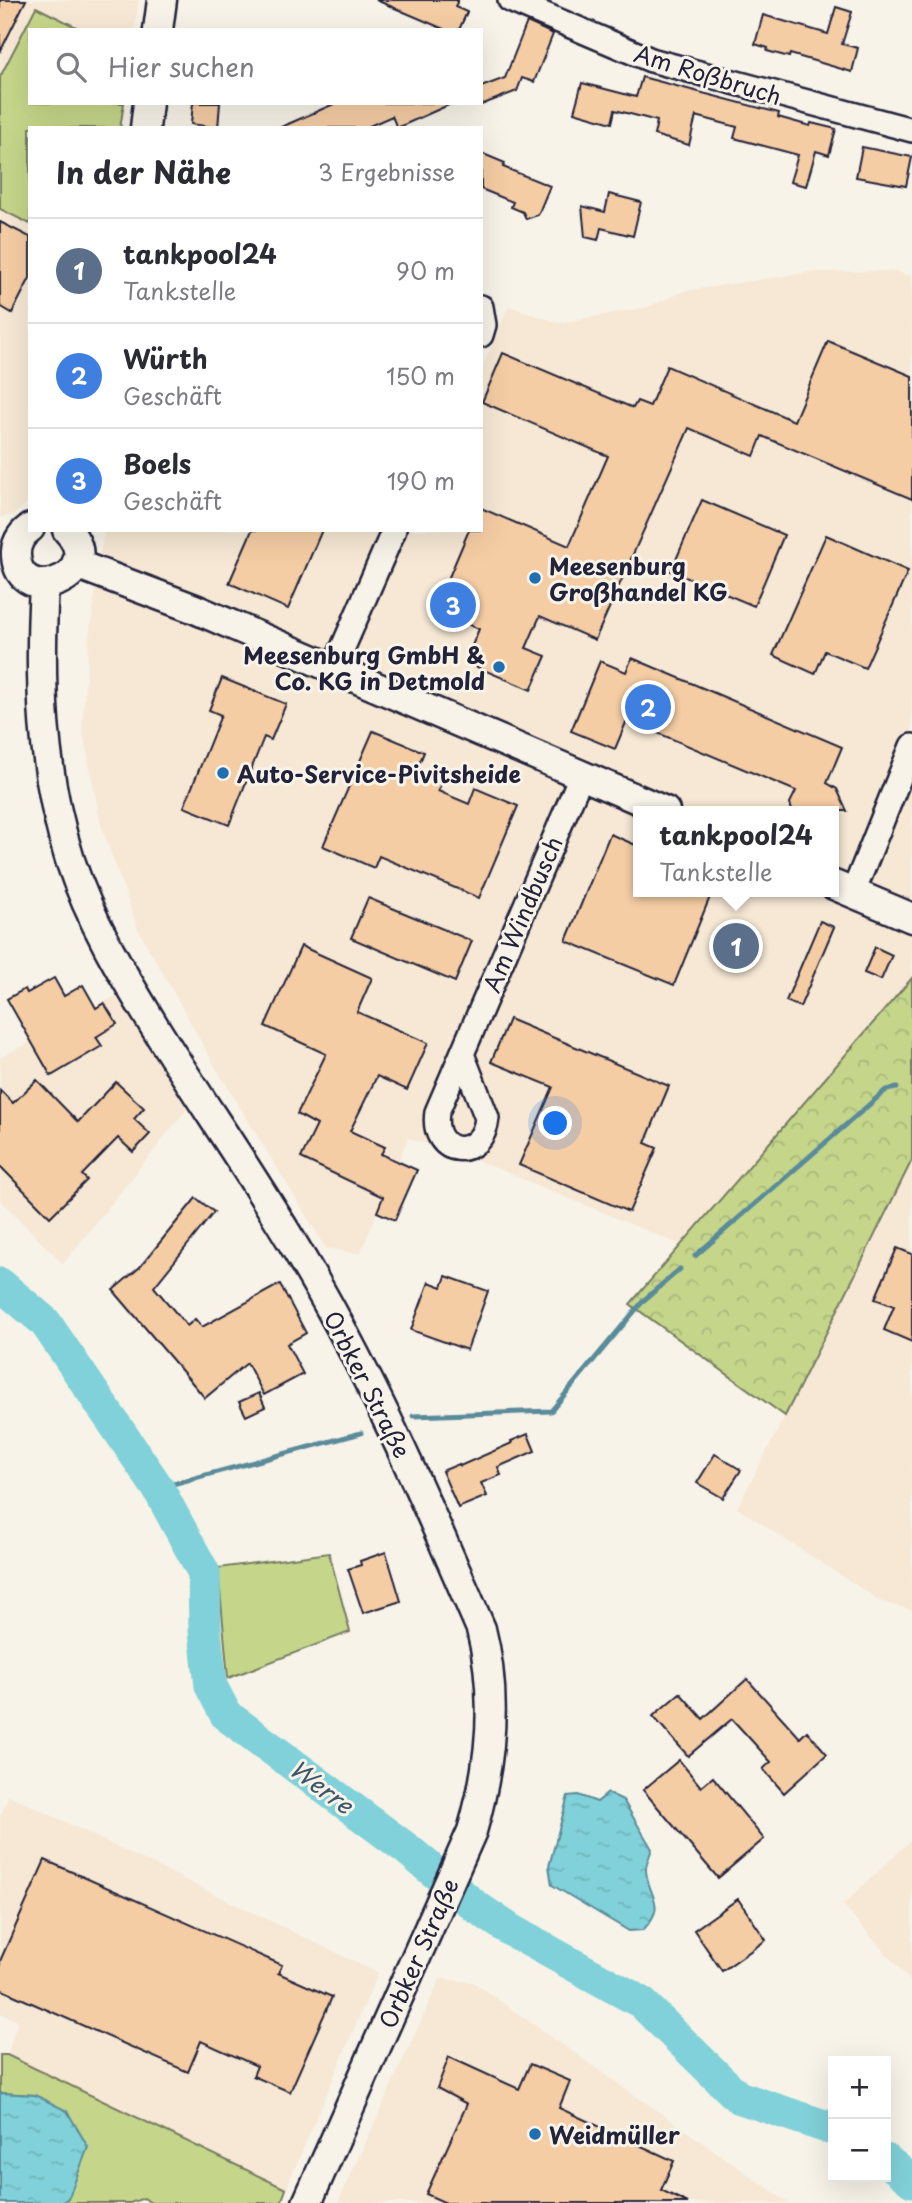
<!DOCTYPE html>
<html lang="de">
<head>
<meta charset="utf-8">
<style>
	:root { --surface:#fff; --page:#f2f2f3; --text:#2b2b33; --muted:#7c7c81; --line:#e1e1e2; --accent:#1f6fb2 }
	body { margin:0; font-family:"Playpen Sans",sans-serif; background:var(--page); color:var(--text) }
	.controls { position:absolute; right:21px; bottom:21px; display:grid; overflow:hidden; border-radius:0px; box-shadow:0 7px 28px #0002 }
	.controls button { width:63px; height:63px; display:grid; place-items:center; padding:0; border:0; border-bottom:2px solid var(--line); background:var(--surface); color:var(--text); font:35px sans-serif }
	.you { position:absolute; left:556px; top:1124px; width:24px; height:24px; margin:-18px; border:5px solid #fff; border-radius:50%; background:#1a73e8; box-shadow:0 0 0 10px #1a73e833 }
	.badge { display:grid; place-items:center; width:46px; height:46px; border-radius:50%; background:var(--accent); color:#fff; font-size:23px; font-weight:700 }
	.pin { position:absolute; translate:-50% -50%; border:4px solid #fff; box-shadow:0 2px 7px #0006 }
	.popup { position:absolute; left:633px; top:806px; width:206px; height:91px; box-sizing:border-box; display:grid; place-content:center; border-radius:0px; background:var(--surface); filter:drop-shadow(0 2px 5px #0005); font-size:23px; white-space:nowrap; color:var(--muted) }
	.popup b { font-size:26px; color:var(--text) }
	.popup::after { content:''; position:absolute; left:50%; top:100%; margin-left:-14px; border:14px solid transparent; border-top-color:var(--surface) }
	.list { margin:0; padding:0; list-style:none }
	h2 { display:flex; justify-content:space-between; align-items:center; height:91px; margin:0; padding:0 28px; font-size:30px }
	h2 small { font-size:23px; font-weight:400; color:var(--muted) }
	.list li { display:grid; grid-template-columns:46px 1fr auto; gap:21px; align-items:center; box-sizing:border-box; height:105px; padding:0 28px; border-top:2px solid var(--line) }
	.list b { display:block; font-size:26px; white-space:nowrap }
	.list p { margin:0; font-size:23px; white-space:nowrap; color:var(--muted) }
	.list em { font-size:23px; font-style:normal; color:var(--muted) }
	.icon { flex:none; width:38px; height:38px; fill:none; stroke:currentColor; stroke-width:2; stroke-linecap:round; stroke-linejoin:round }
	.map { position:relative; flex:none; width:912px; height:2203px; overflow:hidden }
	.search { position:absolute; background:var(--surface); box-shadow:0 7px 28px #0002; left:28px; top:28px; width:455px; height:77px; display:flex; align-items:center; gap:18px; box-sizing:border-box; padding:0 24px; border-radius:0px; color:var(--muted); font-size:26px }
	.panel { position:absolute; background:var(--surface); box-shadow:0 7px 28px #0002; left:28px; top:126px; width:455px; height:406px; border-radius:0px }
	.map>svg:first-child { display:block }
	.built { fill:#f6e8d4; fill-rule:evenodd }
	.green { fill:#c5d68a; stroke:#747c62; stroke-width:2 }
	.forest { fill:url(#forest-crowns); stroke:#747c62; stroke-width:2 }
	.water { fill:url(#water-ripples); stroke:#5a8b9a; stroke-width:2 }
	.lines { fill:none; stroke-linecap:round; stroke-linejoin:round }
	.stream { stroke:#5a8b9a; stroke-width:5 }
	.river { stroke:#80d1d9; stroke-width:33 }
	.building { fill:#f5cda4; stroke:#22223b; stroke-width:2 }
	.minor-casing { stroke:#22223b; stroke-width:28 }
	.tertiary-casing { stroke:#22223b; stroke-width:33 }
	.minor { stroke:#f7f3e8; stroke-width:23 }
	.tertiary { stroke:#f7f3e8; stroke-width:28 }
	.poi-dot { fill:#1f6fb2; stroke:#f7f3e8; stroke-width:2.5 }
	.labels { text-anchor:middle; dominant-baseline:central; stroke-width:6; stroke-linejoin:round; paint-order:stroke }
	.street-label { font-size:23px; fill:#22223b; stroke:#f7f3e8 }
	.poi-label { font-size:23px; font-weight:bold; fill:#22223b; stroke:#f7f3e8; text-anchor:start }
	.water-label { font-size:24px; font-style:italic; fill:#3e576a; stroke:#f7f3e8 }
</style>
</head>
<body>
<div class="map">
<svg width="912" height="2203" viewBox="0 0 912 2203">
	<defs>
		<pattern id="forest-crowns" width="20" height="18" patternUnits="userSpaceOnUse" patternTransform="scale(1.75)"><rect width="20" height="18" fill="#c5d68a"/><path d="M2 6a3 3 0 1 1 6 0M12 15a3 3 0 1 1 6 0" fill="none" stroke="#a9b778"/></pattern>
		<pattern id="water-ripples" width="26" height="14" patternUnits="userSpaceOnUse" patternTransform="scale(1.75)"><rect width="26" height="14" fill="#80d1d9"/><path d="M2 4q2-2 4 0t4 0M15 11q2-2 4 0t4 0" fill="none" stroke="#6eb3bb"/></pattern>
	</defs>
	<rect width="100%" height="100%" fill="#f7f3e8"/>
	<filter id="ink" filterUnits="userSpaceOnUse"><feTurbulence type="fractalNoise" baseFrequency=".0143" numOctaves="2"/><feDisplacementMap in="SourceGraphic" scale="14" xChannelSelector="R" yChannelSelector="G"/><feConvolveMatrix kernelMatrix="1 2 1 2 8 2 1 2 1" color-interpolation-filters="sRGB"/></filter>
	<g filter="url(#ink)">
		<g class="built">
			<path d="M 0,0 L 139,0 L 134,30 L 30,30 L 30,103 L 124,103 L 120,128 L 30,128 L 30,501 L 13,515 L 0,517 Z"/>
			<path d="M 895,271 L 912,277 L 912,978 L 681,1245 L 474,1159 L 408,1138 L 360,1254 L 326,1248 L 216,1068 L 138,929 L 101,825 L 82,727 L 89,639 L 104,530 L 481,530 L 481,371 L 509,306 L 559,323 L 648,307 L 685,291 L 811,272 ZM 638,811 L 834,811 L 834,892 L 638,892 Z"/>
			<path d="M 116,996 L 187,1109 L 63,1264 L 0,1200 L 0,1058 Z"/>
			<path d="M 912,1160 L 912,1610 L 882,1602 L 737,1508 L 785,1416 Z"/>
			<path d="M 9,1795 L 378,1973 L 286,2189 L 7,2055 L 18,2021 L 0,2013 L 0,1817 Z"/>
			<path d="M 912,1839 L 912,1983 L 843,1905 Z"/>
			<path d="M 440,1979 L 473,1982 L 789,2203 L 338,2203 Z"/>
		</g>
		<g class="green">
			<path d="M 36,7 L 82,30 L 30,30 L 30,103 L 124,103 L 120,128 L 30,128 L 30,224 L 0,209 L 0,77 Z"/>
			<path d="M 329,1553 L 350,1632 L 228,1678 L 218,1568 Z"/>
			<path d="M 0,2055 L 7,2055 L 286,2189 L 281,2203 L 151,2203 L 144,2198 L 130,2203 L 62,2203 L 69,2197 L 35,2095 L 0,2093 Z"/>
		</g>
		<path class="forest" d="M 912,978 L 912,1160 L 785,1416 L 630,1304 Z"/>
		<g class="water">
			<path d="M 608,1793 L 623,1800 L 652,1849 C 650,1855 645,1865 646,1871 C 649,1899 668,1904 643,1930 L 629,1931 L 552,1885 L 549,1866 L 568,1796 L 578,1795 L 597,1802 Z"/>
			<path d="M 0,2093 L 35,2095 L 67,2111 L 88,2147 L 69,2197 L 62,2203 L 0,2203 Z"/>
		</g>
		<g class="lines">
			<g class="stream">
				<path d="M 695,1256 L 886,1090 L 897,1088"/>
				<path d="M 413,1416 L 551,1411 L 644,1300 L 680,1269"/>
				<path d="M 158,1488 L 361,1433"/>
			</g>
			<g class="river">
				<path d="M 0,1284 L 45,1322 L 158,1488 L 204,1573 L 205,1631 L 211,1686 L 226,1715 L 407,1849 L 475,1906 L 512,1931 L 641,2002 L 738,2097 L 833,2129"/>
				<path d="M 886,2160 L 912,2181"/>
			</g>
		</g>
		<g class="building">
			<path d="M 0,0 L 26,0 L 0,52 Z"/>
			<path d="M 376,0 L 458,0 L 455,7 L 467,12 L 459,30 L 446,30 Z"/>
			<path d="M 836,7 L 852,12 L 842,44 L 858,48 L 852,72 L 790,54 L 789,57 L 767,51 L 768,48 L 755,44 L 763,15 L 828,34 Z"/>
			<path d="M 527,22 L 553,34 L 534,82 L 522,78 L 517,91 L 481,105 L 481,87 L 505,78 Z"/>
			<path d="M 642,77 L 779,113 L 778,117 L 810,126 L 811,123 L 836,129 L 829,155 L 816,151 L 806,186 L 790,182 L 798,155 L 734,138 L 737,127 L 696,116 L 689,145 L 654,135 L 657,121 L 615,110 L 612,123 L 574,112 L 582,83 L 636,97 Z"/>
			<path d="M 193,103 L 220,103 L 218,128 L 191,124 Z"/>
			<path d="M 336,103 L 453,103 L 397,128 L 392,116 L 365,128 L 279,128 Z"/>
			<path d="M 862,147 L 912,157 L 906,186 L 856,177 Z"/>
			<path d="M 481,153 L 505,163 L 503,167 L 550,186 L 538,215 L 526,219 L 523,212 L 511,207 L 513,202 L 481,189 Z"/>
			<path d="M 609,194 L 641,202 L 633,236 L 601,228 L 598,240 L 585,237 L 582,206 L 605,212 Z"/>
			<path d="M 0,222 L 30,237 L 30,278 L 12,313 L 0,306 Z"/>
			<path d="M 828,341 L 912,376 L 912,499 L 762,436 L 754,456 L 689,428 L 595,640 L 540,616 L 526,648 L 546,656 L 531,690 L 465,662 L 479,629 L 435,610 L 469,530 L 481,530 L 481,508 L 569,546 L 608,456 L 482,402 L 503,353 L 633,408 L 637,401 L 650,406 L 667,366 L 794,421 Z"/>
			<path d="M 702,500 L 784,535 L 754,606 L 671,571 Z"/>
			<path d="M 252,530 L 322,530 L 288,609 L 229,583 Z"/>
			<path d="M 826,535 L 908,571 L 865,668 L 825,651 L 815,674 L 773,655 Z"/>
			<path d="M 632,658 L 842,747 L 827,783 L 837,789 L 847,811 L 792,811 L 790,803 L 796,791 L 627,720 L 615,749 L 571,731 L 600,661 L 626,672 Z"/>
			<path d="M 222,678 L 286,704 L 271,740 L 264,737 L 229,825 L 184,807 L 221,715 L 209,710 Z"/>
			<path d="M 373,731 L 424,752 L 415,774 L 441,784 L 438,791 L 469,804 L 475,788 L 518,806 L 479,898 L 379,856 L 374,868 L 323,846 Z"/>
			<path d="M 610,834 L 638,846 L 638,892 L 712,892 L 674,985 L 566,941 Z"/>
			<path d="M 368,898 L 472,941 L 455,982 L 351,938 Z"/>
			<path d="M 820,921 L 834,927 L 800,1007 L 786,1001 Z"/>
			<path d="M 301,946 L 372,978 L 357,1012 L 428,1043 L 407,1090 L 377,1076 L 350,1131 L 385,1147 L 381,1154 L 417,1170 L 395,1220 L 377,1212 L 383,1197 L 301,1158 L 317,1125 L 297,1114 L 326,1054 L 265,1026 Z"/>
			<path d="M 875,947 L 892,955 L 881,980 L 864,973 Z"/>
			<path d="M 54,978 L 64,996 L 83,985 L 96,1008 L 104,1003 L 117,1024 L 96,1037 L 102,1046 L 51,1076 L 7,999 L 25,989 L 27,993 Z"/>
			<path d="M 509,1019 L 669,1086 L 645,1143 L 657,1148 L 629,1212 L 519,1165 L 553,1087 L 491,1062 Z"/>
			<path d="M 37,1080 L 78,1122 L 116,1082 L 144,1108 L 134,1119 L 150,1134 L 133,1152 L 118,1138 L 82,1175 L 87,1180 L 50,1217 L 0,1166 L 0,1090 L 13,1103 Z"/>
			<path d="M 196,1198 L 214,1212 L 154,1287 L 187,1326 L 195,1319 L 202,1327 L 280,1284 L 306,1333 L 287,1344 L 303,1374 L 264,1395 L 247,1363 L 205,1398 L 113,1290 L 140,1267 Z"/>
			<path d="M 897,1248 L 912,1254 L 912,1342 L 884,1330 L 894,1306 L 875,1299 Z"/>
			<path d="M 446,1276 L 488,1291 L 467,1350 L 411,1330 L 429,1282 L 442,1287 Z"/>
			<path d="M 259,1393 L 265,1407 L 246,1416 L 239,1402 Z"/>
			<path d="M 528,1434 L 535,1451 L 498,1467 L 501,1475 L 481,1483 L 487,1496 L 458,1508 L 442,1471 L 459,1464 L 460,1466 L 512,1443 L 511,1441 Z"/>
			<path d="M 715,1454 L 741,1470 L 723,1498 L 697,1483 Z"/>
			<path d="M 386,1552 L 401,1601 L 363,1613 L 348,1569 L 361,1565 L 360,1561 Z"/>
			<path d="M 747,1679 L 800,1738 L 807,1731 L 827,1754 L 784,1793 L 763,1769 L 771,1762 L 732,1719 L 688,1756 L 653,1716 L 680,1693 L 703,1719 Z"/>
			<path d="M 679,1760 L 701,1787 L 713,1777 L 764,1839 L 718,1878 L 643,1790 Z"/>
			<path d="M 45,1860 L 282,1965 L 278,1973 L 332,1997 L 290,2092 L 253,2076 L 257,2066 L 201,2041 L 188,2072 L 0,1989 L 0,1961 Z"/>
			<path d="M 738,1899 L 766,1940 L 722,1971 L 694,1930 Z"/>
			<path d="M 449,2057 L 519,2089 L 530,2064 L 570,2081 L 559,2108 L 674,2161 L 661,2190 L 688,2203 L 446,2203 L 426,2194 L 467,2104 L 437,2088 Z"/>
		</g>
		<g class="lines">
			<defs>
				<g id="minor">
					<path d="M 510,0 L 651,60 L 912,130"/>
					<path d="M 481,307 L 484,325 L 481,335"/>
					<path d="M 334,668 L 394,530"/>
					<path d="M 853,893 L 912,746"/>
					<path d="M 462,1054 L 487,1118 C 483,1161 430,1158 437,1112 L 582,774"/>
				</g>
				<g id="tertiary">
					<path d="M 158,30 L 162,0"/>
					<path d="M 145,128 L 148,103"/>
					<path d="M 30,528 C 20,535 15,545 16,556 C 19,610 110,576 67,530"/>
					<path d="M 76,564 L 195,609 L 665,811"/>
					<path d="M 44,585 C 39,678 41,770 70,860 C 90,921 123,975 156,1029 C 205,1108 259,1184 305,1264 C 374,1381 427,1504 481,1629 C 498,1696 491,1766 472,1831 L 307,2203"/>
					<path d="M 834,885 L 912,918"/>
				</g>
			</defs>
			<use href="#minor" class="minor-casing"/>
			<use href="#tertiary" class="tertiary-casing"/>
			<use href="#minor" class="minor"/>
			<use href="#tertiary" class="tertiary"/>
		</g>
	</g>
	<g class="poi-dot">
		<circle cx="535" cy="578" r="7"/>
		<circle cx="499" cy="667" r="7"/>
		<circle cx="223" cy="773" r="7"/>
		<circle cx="535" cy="2134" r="7"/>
	</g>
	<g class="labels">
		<g class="street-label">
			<text transform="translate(708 74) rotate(17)">Am Roßbruch</text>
			<text transform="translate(522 914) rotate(-67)">Am Windbusch</text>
			<text transform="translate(368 1384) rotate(63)">Orbker Straße</text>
			<text transform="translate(418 1953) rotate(-66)">Orbker Straße</text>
		</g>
		<g class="poi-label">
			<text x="549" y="565">Meesenburg<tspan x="549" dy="26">Großhandel KG</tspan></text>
			<text x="485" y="654" text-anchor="end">Meesenburg GmbH &amp;<tspan x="485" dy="26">Co. KG in Detmold</tspan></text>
			<text x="237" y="773">Auto-Service-Pivitsheide</text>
			<text x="549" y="2134">Weidmüller</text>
		</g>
		<g class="water-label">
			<text transform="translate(322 1786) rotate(37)">Werre</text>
		</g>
	</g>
</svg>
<div class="controls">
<button>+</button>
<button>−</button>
</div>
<div class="you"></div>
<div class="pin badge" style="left:736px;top:946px;background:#5c6f8a">1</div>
<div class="popup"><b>tankpool24</b>Tankstelle</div>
<div class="pin badge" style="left:648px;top:707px;background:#3f7fe0">2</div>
<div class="pin badge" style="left:453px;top:605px;background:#3f7fe0">3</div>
<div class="search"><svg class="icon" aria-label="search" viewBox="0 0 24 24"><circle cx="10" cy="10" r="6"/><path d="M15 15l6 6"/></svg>Hier suchen</div>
<section class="panel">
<h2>In der Nähe<small>3 Ergebnisse</small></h2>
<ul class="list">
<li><span class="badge" style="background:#5c6f8a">1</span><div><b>tankpool24</b><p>Tankstelle</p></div><em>90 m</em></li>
<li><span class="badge" style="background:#3f7fe0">2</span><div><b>Würth</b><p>Geschäft</p></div><em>150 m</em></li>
<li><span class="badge" style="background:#3f7fe0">3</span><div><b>Boels</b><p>Geschäft</p></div><em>190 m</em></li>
</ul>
</section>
</div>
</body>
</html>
